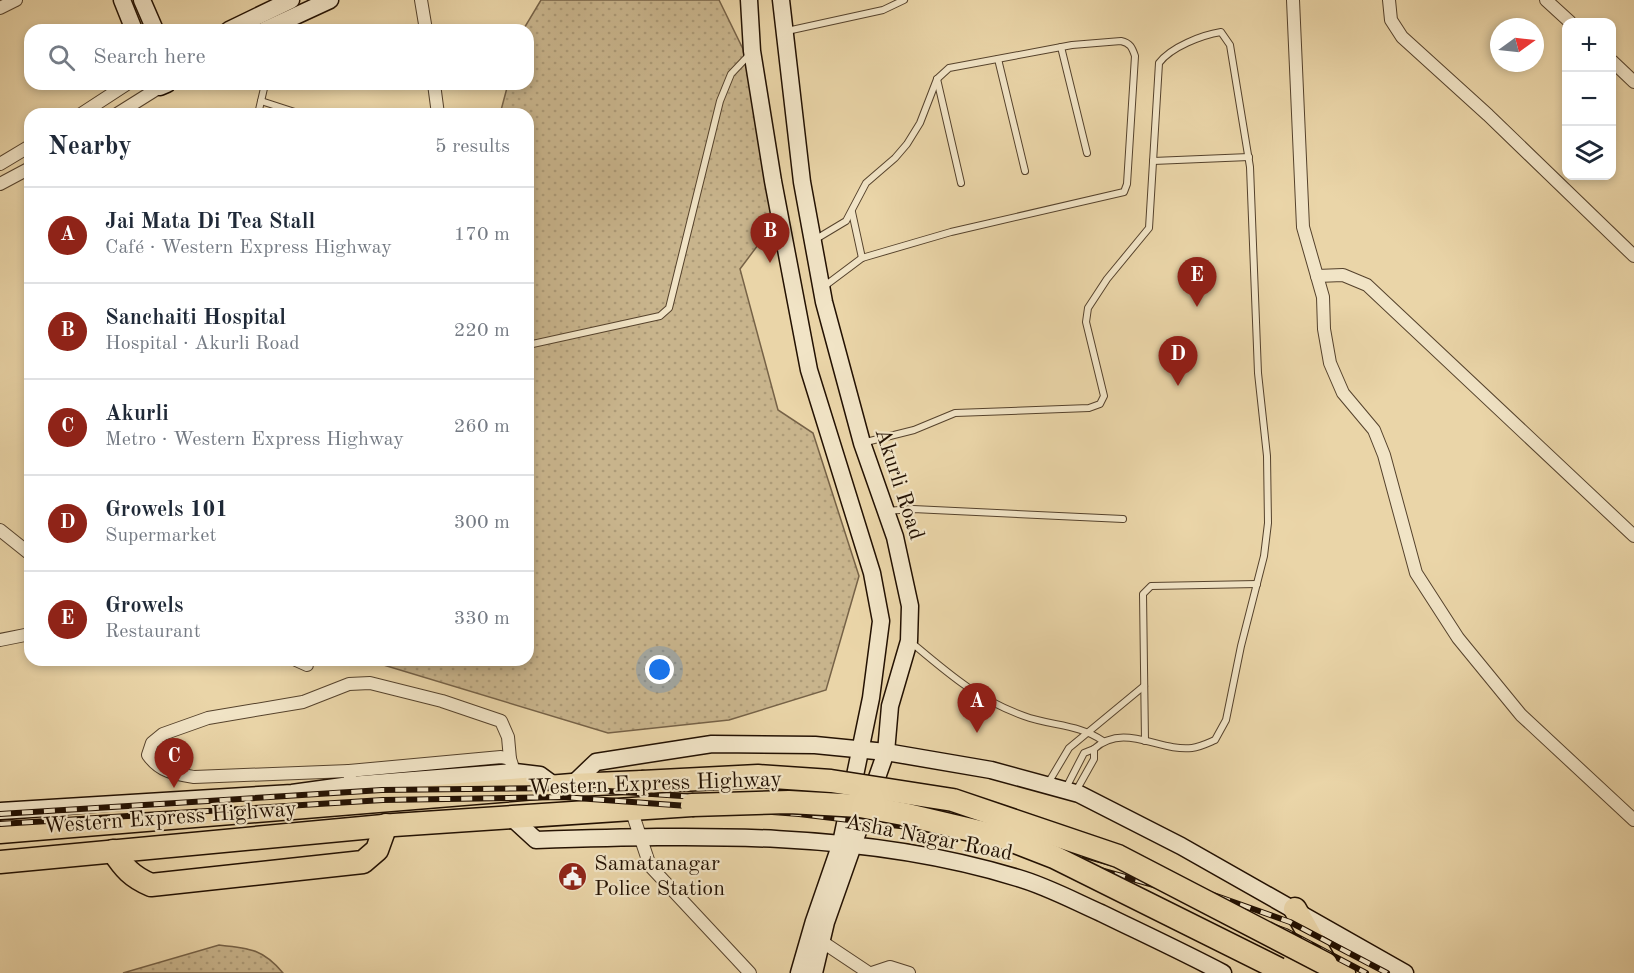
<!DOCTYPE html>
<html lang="en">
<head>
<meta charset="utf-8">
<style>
	:root { --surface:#fff; --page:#f6f6f7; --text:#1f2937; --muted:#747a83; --line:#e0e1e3; --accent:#8f2418 }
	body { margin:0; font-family:"Old Standard TT",serif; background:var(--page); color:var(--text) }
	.controls { position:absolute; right:18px; top:18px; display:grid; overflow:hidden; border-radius:12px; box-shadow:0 3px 9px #0003 }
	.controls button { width:54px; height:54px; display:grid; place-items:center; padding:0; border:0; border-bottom:2px solid var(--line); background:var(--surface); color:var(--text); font:30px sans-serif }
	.compass { position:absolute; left:1490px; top:18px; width:54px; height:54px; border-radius:50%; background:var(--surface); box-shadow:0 3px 9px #0003; rotate:75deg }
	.you { position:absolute; left:660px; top:670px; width:21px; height:21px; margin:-15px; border:4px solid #fff; border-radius:50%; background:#1a73e8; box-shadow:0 0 0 9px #1a73e833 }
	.badge { display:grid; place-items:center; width:39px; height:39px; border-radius:50%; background:var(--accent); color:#fff; font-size:20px; font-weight:700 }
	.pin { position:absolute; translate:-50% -50px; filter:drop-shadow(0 2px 3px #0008) }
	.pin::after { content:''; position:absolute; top:32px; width:21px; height:18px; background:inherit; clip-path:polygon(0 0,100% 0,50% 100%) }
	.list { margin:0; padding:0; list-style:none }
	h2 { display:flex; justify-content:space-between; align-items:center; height:78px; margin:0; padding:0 24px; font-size:26px }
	h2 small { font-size:20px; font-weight:400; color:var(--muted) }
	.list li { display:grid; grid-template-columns:39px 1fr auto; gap:18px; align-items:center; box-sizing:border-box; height:96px; padding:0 24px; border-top:2px solid var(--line) }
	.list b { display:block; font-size:22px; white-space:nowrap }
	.list p { margin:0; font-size:20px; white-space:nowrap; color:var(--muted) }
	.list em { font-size:20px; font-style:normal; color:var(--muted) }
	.icon { flex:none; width:33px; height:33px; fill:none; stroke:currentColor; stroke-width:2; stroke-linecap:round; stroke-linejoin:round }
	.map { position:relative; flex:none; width:1634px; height:973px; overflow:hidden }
	.search { position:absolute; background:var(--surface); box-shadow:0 3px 9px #0003; left:24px; top:24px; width:510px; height:66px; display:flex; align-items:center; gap:15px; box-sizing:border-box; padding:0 21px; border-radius:18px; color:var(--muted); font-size:22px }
	.panel { position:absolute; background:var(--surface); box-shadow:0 3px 9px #0003; left:24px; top:108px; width:510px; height:558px; border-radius:18px }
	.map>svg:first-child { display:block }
	.grass { fill:url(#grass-dots); stroke:#766247; stroke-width:1.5 }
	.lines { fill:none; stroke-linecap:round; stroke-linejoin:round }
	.lane-casing { stroke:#55422c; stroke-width:8 }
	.street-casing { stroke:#55422c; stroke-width:14 }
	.secondary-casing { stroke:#231102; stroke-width:19 }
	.highway-casing { stroke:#231102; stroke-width:25 }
	.lane { stroke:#f1e4c6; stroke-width:6 }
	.street { stroke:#f1e4c6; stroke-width:12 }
	.secondary { stroke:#f1e4c6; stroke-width:16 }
	.highway { stroke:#ead5a8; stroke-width:22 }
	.rail-casing { stroke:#231102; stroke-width:6 }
	.rail { stroke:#f1e4c6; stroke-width:4; stroke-dasharray:11; stroke-linecap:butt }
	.highway-bridge-casing { stroke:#231102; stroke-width:25; stroke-linecap:butt }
	.highway-bridge { stroke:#ead5a8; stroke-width:22 }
	.labels { text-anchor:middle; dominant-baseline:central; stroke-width:4.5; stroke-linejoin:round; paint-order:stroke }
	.street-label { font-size:22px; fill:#231102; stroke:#f1e4c6 }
	.poi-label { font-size:22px; fill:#231102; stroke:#f1e4c6; text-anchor:start }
</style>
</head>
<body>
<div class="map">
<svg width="1634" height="973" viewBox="0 0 1634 973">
	<defs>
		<pattern id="grass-dots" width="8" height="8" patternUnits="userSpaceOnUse" patternTransform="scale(1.5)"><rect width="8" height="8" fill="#c8b48c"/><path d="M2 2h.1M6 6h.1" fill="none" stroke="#ac9a77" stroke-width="1.8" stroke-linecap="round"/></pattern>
	</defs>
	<rect width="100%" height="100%" fill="#ead5a8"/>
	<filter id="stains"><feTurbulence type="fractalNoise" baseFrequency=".00333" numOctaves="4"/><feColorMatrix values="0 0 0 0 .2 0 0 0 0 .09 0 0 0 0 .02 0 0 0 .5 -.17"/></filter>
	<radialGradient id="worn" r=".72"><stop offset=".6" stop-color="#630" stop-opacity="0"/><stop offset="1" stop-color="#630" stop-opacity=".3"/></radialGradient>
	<g class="grass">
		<path d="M 541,0 L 719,0 L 743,49 L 776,221 L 740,269 L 778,410 L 813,433 L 859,576 L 826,690 L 729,720 L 608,733 L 367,660 L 528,660 L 528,114 L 500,114 L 508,84 L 528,84 L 528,30 L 523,30 Z"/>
		<path d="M 219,945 C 249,948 263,949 283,973 L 123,973 Z"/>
	</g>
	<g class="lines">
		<defs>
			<g id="lane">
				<path d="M 787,31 L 883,10 L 904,0"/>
				<path d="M 1061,47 L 1087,153"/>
				<path d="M 998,59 L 1025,171"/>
				<path d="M 937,79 L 961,183"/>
				<path d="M 261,101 L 301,114"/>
				<path d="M 258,114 L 265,84"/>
				<path d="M 1153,161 L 1249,157"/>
				<path d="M 852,212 L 862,258"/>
				<path d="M 816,239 L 846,221 L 866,183 L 895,158 L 907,144 L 920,123 L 937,79 L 949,68 L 1072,45 L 1121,41 C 1130,43 1132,47 1135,56 L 1127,184 L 1124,192 L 951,232 L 862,258 L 822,288"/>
				<path d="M 528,345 L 660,316 L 669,308 L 720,101 L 731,74 L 750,54"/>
				<path d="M 862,443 L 914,430 L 955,413 L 1089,408 L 1100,404 L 1104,396 L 1086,322 L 1088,308 L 1107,279 L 1149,228 L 1159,63 C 1171,47 1202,35 1221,32 L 1230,45 L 1250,167 L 1258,373 L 1267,456 L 1268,523 L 1264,556 L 1241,646 L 1226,720 L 1215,740 C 1208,743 1200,747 1192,748 C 1159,752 1124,722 1094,749 L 1094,759 L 1076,791"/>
				<path d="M 886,511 L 913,509 L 1123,519"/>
				<path d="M 912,643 C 949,674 977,699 1024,716 C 1051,726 1079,724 1103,741"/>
				<path d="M 1145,741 L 1143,594 L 1151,586 L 1257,584"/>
				<path d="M 1047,785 L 1069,748 L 1144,686"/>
				<path d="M 1066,788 L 1084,753 L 1094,749"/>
			</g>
			<g id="street">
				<path d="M 421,0 L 426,30"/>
				<path d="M 1293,0 L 1303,227 L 1323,297 L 1324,329 L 1330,363 L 1343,393 L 1374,430 L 1384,455 L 1416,573 L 1458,638 L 1521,715 L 1634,820"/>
				<path d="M 1389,0 L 1391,20 L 1402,37 L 1488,115 L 1634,256"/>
				<path d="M 1546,0 L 1570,22"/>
				<path d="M 0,8 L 16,0"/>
				<path d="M 1612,61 L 1634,82"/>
				<path d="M 434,84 L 438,114"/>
				<path d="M 81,114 L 127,84"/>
				<path d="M 117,114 L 160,87"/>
				<path d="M 0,164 L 30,146"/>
				<path d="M 0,184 L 30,168"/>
				<path d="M 1317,276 L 1343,275 L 1367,285 L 1634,536"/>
				<path d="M 0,530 L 30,554"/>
				<path d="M 0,640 L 30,634"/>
				<path d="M 296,660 L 307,665"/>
				<path d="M 349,771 L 194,777 C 175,774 160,772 148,755 L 152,743 L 163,734 L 208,718 L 303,702 L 349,684 L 370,683 L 442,701 L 501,721 L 508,737 L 510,759"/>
				<path d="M 350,777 L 349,771 L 501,757 L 510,759 L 512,765"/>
				<path d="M 631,809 L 650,866 L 750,973"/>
				<path d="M 821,941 L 869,973"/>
				<path d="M 872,973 L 890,967 L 909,973"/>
			</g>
			<g id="secondary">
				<path d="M 122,0 L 134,30"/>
				<path d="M 142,0 L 155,30"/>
				<path d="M 749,0 L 752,51 L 773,181 L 809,370 L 872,573 L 881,621 L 871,698 L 841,843 L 814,921 L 799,973"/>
				<path d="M 781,0 L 802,182 L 824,302 L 862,443 L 895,537 L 910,606 L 909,641 L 890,706 L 886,752 L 826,922 L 814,973"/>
				<path d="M 229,30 L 291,0"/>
				<path d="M 265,30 L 330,0"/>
				<path d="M 158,84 L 160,87 L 167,84"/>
				<path d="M 572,785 L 596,762 L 712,744 L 815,745 L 886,752 L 991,770 L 1079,794 L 1181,846 L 1405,973"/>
				<path d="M 0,811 L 292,793 L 350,785 L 515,772 L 540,775 L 555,786"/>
				<path d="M 512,818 L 536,840 C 697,835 862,830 1018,878 C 1046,886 1074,901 1101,913 C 1142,933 1183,952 1223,973"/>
			</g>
			<g id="highway">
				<path d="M 0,832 L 572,785 L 642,782"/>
				<path d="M 113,851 C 124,868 132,877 151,885 L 363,862 L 377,850 L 386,825"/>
				<path d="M 0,862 L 394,825 L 692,805"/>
				<path d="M 1295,909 L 1326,964 L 1344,973"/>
			</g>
		</defs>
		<use href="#lane" class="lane-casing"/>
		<use href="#street" class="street-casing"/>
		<use href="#secondary" class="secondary-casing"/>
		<use href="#highway" class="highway-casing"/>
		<use href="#lane" class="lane"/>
		<use href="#street" class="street"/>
		<use href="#secondary" class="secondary"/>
		<use href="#highway" class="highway"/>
		<defs>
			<g id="rail">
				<path d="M 0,814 L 382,790 L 563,788 L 800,804 L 927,819 L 1039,843 L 1171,880 L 1290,922 L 1387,973"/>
				<path d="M 0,824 L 383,800 L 563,797 L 799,814 L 925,829 L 1036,852 L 1168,889 L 1286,931 L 1366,973"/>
			</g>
		</defs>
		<use href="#rail" class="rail-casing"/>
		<use href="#rail" class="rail"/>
		<defs>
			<g id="highway-bridge">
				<path d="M 642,782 L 758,776 L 831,781 L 953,800 L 1118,856 L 1326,964"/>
				<path d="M 692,805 L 789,802 L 860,806 L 903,814 L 1005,838 L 1054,857 L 1279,969"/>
			</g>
		</defs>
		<use href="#highway-bridge" class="highway-bridge-casing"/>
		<use href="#highway-bridge" class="highway-bridge"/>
	</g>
	<defs>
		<symbol id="civic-disc" viewBox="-11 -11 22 22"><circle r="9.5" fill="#8f2418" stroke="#f1e4c6"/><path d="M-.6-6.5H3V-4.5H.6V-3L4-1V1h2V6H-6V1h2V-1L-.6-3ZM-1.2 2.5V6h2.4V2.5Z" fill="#fff"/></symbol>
	</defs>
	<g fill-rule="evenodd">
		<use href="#civic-disc" x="556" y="860" width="33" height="33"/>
	</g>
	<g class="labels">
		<g class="street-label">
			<text transform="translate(899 484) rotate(72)">Akurli Road</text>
			<text transform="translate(655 784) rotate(-2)">Western Express Highway</text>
			<text transform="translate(170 818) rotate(-4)">Western Express Highway</text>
			<text transform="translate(929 838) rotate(11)">Asha Nagar Road</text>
		</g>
		<g class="poi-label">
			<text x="594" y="864">Samatanagar<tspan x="594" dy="25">Police Station</tspan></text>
		</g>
	</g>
	<rect width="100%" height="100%" filter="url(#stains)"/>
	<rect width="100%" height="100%" fill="url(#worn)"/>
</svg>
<div class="controls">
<button>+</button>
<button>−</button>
<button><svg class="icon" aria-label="layers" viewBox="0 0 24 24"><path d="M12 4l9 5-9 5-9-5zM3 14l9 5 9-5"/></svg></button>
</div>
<svg class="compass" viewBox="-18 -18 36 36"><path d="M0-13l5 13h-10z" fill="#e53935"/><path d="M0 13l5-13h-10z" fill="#747a83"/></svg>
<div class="you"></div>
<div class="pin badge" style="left:977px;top:733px">A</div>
<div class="pin badge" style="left:770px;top:263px">B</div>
<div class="pin badge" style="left:174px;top:788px">C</div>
<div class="pin badge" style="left:1178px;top:386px">D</div>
<div class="pin badge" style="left:1197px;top:307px">E</div>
<div class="search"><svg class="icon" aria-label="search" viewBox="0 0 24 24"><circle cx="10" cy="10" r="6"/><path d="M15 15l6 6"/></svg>Search here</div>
<section class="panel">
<h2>Nearby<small>5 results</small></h2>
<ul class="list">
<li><span class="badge">A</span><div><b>Jai Mata Di Tea Stall</b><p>Café · Western Express Highway</p></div><em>170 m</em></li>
<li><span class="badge">B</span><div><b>Sanchaiti Hospital</b><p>Hospital · Akurli Road</p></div><em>220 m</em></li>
<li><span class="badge">C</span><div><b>Akurli</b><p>Metro · Western Express Highway</p></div><em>260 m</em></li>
<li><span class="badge">D</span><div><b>Growels 101</b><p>Supermarket</p></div><em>300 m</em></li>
<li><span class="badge">E</span><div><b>Growels</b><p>Restaurant</p></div><em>330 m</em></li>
</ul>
</section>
</div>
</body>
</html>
